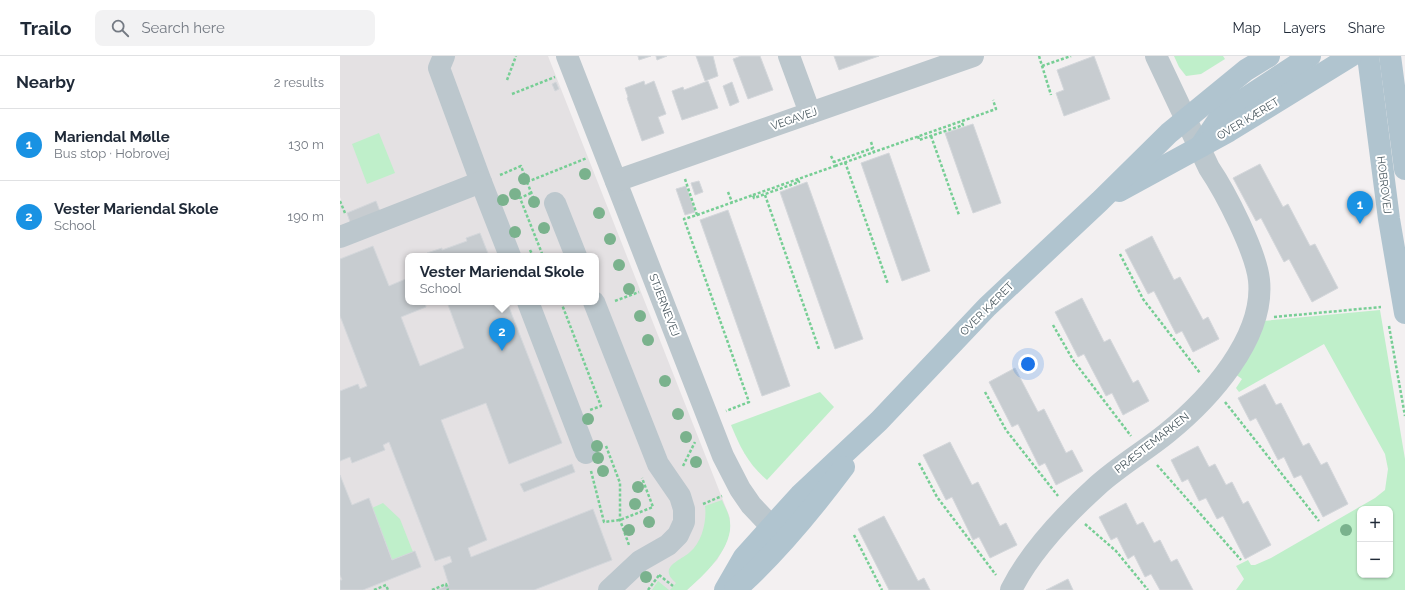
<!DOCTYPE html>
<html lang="en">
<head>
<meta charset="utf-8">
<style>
	:root { --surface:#fff; --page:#f2f2f3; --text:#1f2937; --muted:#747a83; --line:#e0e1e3; --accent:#1992e3 }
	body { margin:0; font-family:Raleway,sans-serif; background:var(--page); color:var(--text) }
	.controls { position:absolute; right:12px; bottom:12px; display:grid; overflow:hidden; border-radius:8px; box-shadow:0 1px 3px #0004 }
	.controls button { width:36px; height:36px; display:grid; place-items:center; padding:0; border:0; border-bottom:1px solid var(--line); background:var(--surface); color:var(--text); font:20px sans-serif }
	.you { position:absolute; left:688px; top:308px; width:14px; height:14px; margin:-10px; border:3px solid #fff; border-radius:50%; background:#1a73e8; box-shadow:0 0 0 6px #1a73e833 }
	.badge { display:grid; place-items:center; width:26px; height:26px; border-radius:50%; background:var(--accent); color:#fff; font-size:13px; font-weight:700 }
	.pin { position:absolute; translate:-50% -33px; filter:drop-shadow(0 1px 2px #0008) }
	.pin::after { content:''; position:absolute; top:21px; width:14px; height:12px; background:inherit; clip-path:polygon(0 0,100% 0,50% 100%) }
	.popup { position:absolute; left:65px; top:197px; width:194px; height:52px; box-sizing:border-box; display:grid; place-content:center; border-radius:8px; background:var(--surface); filter:drop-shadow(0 1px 3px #0005); font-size:13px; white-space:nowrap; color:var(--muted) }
	.popup b { font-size:15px; color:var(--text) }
	.popup::after { content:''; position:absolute; left:50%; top:100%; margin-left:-8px; border:8px solid transparent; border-top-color:var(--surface) }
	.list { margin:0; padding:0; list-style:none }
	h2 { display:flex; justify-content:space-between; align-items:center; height:52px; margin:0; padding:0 16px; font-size:17px }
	h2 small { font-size:13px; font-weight:400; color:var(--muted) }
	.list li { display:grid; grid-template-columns:26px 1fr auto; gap:12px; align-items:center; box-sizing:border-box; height:72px; padding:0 16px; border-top:1px solid var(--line) }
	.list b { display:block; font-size:15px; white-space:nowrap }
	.list p { margin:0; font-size:13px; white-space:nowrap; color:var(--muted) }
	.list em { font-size:13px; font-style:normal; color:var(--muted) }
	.icon { flex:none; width:22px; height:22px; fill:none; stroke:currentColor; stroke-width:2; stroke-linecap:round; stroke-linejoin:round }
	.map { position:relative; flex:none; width:1065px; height:534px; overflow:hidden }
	header { display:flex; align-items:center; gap:24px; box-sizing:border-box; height:56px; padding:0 20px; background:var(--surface); border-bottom:1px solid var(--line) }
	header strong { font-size:19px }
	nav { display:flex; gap:22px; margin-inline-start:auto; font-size:14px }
	.search { width:280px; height:36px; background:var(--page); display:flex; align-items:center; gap:10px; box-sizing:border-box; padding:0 14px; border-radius:8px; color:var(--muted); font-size:15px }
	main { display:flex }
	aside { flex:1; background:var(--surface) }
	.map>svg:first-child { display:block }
	.education { fill:#e4e1e3; fill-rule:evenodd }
	.green { fill:#bfefca; fill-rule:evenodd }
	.building { fill:#c7ccd0; stroke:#d4d7db }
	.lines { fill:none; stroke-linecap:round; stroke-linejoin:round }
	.path { stroke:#77ce95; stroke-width:2.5; stroke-dasharray:3 2; stroke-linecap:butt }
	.minor { stroke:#bcc7cd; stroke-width:22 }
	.major { stroke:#b0c4cf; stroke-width:22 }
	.tree { fill:#7ab28d }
	.labels { text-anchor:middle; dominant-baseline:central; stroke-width:4; stroke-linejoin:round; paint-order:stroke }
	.street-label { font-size:11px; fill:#48575e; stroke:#fff }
</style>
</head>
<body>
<header>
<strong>Trailo</strong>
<div class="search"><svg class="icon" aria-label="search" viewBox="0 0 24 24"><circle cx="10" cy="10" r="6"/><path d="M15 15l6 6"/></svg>Search here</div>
<nav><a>Map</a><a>Layers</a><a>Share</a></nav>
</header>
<main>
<aside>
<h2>Nearby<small>2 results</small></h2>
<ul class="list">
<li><span class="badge">1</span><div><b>Mariendal Mølle</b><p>Bus stop · Hobrovej</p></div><em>130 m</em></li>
<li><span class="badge">2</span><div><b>Vester Mariendal Skole</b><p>School</p></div><em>190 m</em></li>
</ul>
</aside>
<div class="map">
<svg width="1065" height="534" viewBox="0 0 1065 534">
	<rect width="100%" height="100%" fill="#f3f0f1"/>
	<path class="education" d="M 0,0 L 208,0 L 390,462 L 390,474 L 385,490 L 377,504 L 347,534 L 0,534 L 0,147 L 2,146 L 0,141 ZM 68,200 L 256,200 L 256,246 L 68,246 Z"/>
	<g class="green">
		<path d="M 834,0 L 883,0 L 885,3 L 861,18 L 846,20 L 839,11 Z"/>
		<path d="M 39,77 L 55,117 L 27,128 L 12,88 Z"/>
		<path d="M 1040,254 L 1065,403 L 1065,534 L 896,534 L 904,523 L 896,510 L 908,504 L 911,509 L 915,509 L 931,502 L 1035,442 L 1045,434 L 1048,413 L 1045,398 L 984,288 L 899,336 L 896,332 L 902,323 L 895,318 L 923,265 ZM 1020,453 L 1050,453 L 1050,519 L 1020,519 Z"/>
		<path d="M 480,336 L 494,351 L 427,424 C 408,408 400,391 391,369 Z"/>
		<path d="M 382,444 C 384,450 388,455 389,461 C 397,488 365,519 347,534 L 330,534 L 336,527 C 317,511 340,505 350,496 C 362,486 367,465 365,450 Z"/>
		<path d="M 43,447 L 60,463 L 73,496 L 52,504 L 32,452 Z"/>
		<path d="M 318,525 L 329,534 L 312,534 Z"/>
	</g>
	<g class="building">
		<path d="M 298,0 L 311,0 L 299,4 Z"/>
		<path d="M 316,0 L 327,0 L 317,4 Z"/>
		<path d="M 356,0 L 373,0 L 378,20 L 365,25 Z"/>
		<path d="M 401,0 L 420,0 L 433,34 L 408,43 L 393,3 Z"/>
		<path d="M 494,0 L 539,0 L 499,14 Z"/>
		<path d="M 754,0 L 770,43 L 724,60 L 716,37 L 724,34 L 717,14 Z"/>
		<path d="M 304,25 L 305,29 L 314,25 L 326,58 L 318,61 L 324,77 L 302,85 L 287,42 L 288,41 L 285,32 Z"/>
		<path d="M 368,25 L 378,52 L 342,64 L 332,35 L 343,31 L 344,34 Z"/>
		<path d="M 216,26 L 219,33 L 215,35 L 212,28 Z"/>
		<path d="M 392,26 L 399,46 L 390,50 L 383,30 Z"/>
		<path d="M 633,68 L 661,147 L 633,157 L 605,77 Z"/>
		<path d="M 549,97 L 590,215 L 562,225 L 521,107 Z"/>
		<path d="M 920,108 L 943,151 L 948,148 L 970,190 L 975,188 L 998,232 L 972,246 L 949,203 L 944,206 L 921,162 L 916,165 L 893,122 Z"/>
		<path d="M 359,125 L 363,136 L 355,139 L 351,127 Z"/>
		<path d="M 467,126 L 523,283 L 495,293 L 440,136 Z"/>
		<path d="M 346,130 L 355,156 L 345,159 L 336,133 Z"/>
		<path d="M 36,145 L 41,158 L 11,169 L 7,157 Z"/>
		<path d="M 388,154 L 450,330 L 422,340 L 360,164 Z"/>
		<path d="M 140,177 L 149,200 L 88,200 L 87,197 L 102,192 L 102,194 L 127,185 L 126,182 Z"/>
		<path d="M 812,180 L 834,224 L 840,221 L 863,264 L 868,261 L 879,283 L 853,296 L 842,275 L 836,278 L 814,235 L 808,238 L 785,194 Z"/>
		<path d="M 33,190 L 49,230 L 68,222 L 68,246 L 85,246 L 86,251 L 61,261 L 80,310 L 124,292 L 107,246 L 167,246 L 222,387 L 169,408 L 146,347 L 101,364 L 147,484 L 128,492 L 131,501 L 253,453 L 272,504 L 194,534 L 97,534 L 109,529 L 103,510 L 112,506 L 110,500 L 95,505 L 49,386 L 43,389 L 45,394 L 12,407 L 10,401 L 0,405 L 0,335 L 18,328 L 20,333 L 27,330 L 0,260 L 0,203 Z"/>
		<path d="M 742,242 L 764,286 L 770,283 L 793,327 L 798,324 L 809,345 L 783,359 L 772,337 L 766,340 L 744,298 L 738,301 L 715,256 Z"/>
		<path d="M 675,312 L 698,356 L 704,353 L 726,397 L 732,394 L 743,415 L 716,429 L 705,407 L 699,410 L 678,368 L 672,371 L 649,326 Z"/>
		<path d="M 925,328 L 936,349 L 941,347 L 963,390 L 969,387 L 981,409 L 987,406 L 1008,448 L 983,461 L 961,419 L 954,422 L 944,401 L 938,404 L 916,362 L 910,365 L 898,342 Z"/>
		<path d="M 610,386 L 632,429 L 638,426 L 660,470 L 666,467 L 677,489 L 650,502 L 639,481 L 633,484 L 612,441 L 606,444 L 583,399 Z"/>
		<path d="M 858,390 L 869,411 L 875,408 L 886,429 L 892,426 L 903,448 L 908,445 L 931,489 L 905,503 L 883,460 L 877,463 L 866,442 L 859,445 L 848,423 L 842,426 L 831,404 Z"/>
		<path d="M 232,408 L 235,416 L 184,436 L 180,428 Z"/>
		<path d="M 0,419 L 12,449 L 29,442 L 52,504 L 75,495 L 81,511 L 23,534 L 0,534 L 0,524 L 2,524 L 0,519 Z"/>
		<path d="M 786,447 L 797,469 L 803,466 L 814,487 L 820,484 L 831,506 L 837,503 L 853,534 L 820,534 L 811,518 L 805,521 L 794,499 L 788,503 L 777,481 L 771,484 L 759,461 Z"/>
		<path d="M 544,460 L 578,525 L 584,522 L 590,534 L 549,534 L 518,473 Z"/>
		<path d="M 728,523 L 733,534 L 706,534 Z"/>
	</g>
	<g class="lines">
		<g class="path">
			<path d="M 699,0 L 711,39"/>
			<path d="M 702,10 L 731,0"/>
			<path d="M 167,24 L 176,0"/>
			<path d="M 172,38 L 215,21"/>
			<path d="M 578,80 L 579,84 L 623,69 L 621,65"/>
			<path d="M 591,80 L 619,159"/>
			<path d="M 531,86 L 533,92"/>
			<path d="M 491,100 L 494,106"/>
			<path d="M 505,106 L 548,228"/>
			<path d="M 495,110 L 534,96"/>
			<path d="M 160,119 L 181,110 L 187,126 L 247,102"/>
			<path d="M 345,123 L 357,159 L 344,163 L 409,346 L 386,355"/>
			<path d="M 187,126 L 195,146"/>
			<path d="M 388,136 L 392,146"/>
			<path d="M 191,137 L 180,142 L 203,200"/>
			<path d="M 413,139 L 495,110 L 494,106 L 533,92 L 534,96 L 656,53 L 653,44"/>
			<path d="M 425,139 L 479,293"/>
			<path d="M 0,145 L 5,157"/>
			<path d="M 357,159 L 413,139 L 414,142 L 459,126 L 457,123"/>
			<path d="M 190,194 L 193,200"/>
			<path d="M 780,198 L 803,243 L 860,317"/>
			<path d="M 275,245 L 299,236"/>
			<path d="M 221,246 L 261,350 L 250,354"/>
			<path d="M 934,261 L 1041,251"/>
			<path d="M 713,269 L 733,304 L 791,380"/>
			<path d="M 1049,270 L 1065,360"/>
			<path d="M 645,336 L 666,374 L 718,440"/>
			<path d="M 885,346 L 979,465"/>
			<path d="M 266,390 L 280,427 L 280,464 L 289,489"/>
			<path d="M 579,407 L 597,441 L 656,519"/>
			<path d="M 817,409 L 901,504"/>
			<path d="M 343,410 L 355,386"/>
			<path d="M 251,415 L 264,466 L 280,464 L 313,451 L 302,422"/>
			<path d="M 363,448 L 382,440"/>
			<path d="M 745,468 L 776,495 L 808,534"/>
			<path d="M 514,479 L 542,534"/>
			<path d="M 319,519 L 333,530"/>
			<path d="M 34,534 L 46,529 L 48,534"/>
			<path d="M 92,534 L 106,528 L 108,534"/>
			<path d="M 308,534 L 320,518"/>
		</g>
		<g class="minor">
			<path d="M 104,0 L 99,12 L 141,126"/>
			<path d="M 227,0 L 383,400 L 400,433 L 411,449 L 444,484"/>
			<path d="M 449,0 L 470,57"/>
			<path d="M 276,125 L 633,0"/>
			<path d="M 215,147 L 236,200"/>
			<path d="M 0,181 L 141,126 L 170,200"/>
			<path d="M 188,246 L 246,397"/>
			<path d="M 254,246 L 318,408 L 340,440 L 344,453 L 344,466 L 338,479 L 328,489 L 300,505 L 269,534"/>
			<path d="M 671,534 C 691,494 725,459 757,430 C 779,410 805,395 827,377 C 869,343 925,282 919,224 C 916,196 886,137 869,112 L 816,0"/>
		</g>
		<g class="major">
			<path d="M 1028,0 L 1049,163 L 1065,257"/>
			<path d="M 1050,0 L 1065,113"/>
			<path d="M 862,88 L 883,57 L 970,0"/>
			<path d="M 779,135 L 889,75 L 1011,0"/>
			<path d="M 385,534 L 404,501 L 460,439 L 539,365 L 647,251 L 760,145 L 829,77 L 906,14 L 929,0"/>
			<path d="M 395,534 C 436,498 471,455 504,411"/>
		</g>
	</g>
	<g class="tree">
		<circle cx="245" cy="118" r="6"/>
		<circle cx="184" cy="123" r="6"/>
		<circle cx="175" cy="138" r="6"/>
		<circle cx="163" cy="144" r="6"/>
		<circle cx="194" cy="146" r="6"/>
		<circle cx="259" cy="157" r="6"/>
		<circle cx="204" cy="172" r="6"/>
		<circle cx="175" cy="176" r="6"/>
		<circle cx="270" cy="183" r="6"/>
		<circle cx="279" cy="209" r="6"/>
		<circle cx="289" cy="233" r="6"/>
		<circle cx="300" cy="260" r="6"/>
		<circle cx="308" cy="284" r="6"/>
		<circle cx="325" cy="325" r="6"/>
		<circle cx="338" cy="358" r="6"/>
		<circle cx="248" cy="363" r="6"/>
		<circle cx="346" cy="381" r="6"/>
		<circle cx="257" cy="390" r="6"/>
		<circle cx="258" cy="402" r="6"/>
		<circle cx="356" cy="406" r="6"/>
		<circle cx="263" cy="415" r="6"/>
		<circle cx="298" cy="431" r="6"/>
		<circle cx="295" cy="448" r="6"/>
		<circle cx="309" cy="466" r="6"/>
		<circle cx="289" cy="474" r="6"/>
		<circle cx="1006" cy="474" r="6"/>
		<circle cx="306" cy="521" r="6"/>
	</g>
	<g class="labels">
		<g class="street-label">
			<text transform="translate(454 63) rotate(-19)">VEGAVEJ</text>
			<text transform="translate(908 63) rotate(-31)">OVER KÆRET</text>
			<text transform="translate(1044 129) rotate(83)">HOBROVEJ</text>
			<text transform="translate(324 249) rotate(69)">STJERNEVEJ</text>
			<text transform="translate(647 253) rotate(-45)">OVER KÆRET</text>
			<text transform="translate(812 387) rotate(-38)">PRÆSTEMARKEN</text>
		</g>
	</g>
</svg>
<div class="controls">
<button>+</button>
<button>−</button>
</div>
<div class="you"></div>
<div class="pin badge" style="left:1020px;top:168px">1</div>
<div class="pin badge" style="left:162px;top:295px">2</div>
<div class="popup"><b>Vester Mariendal Skole</b>School</div>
</div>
</main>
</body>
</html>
